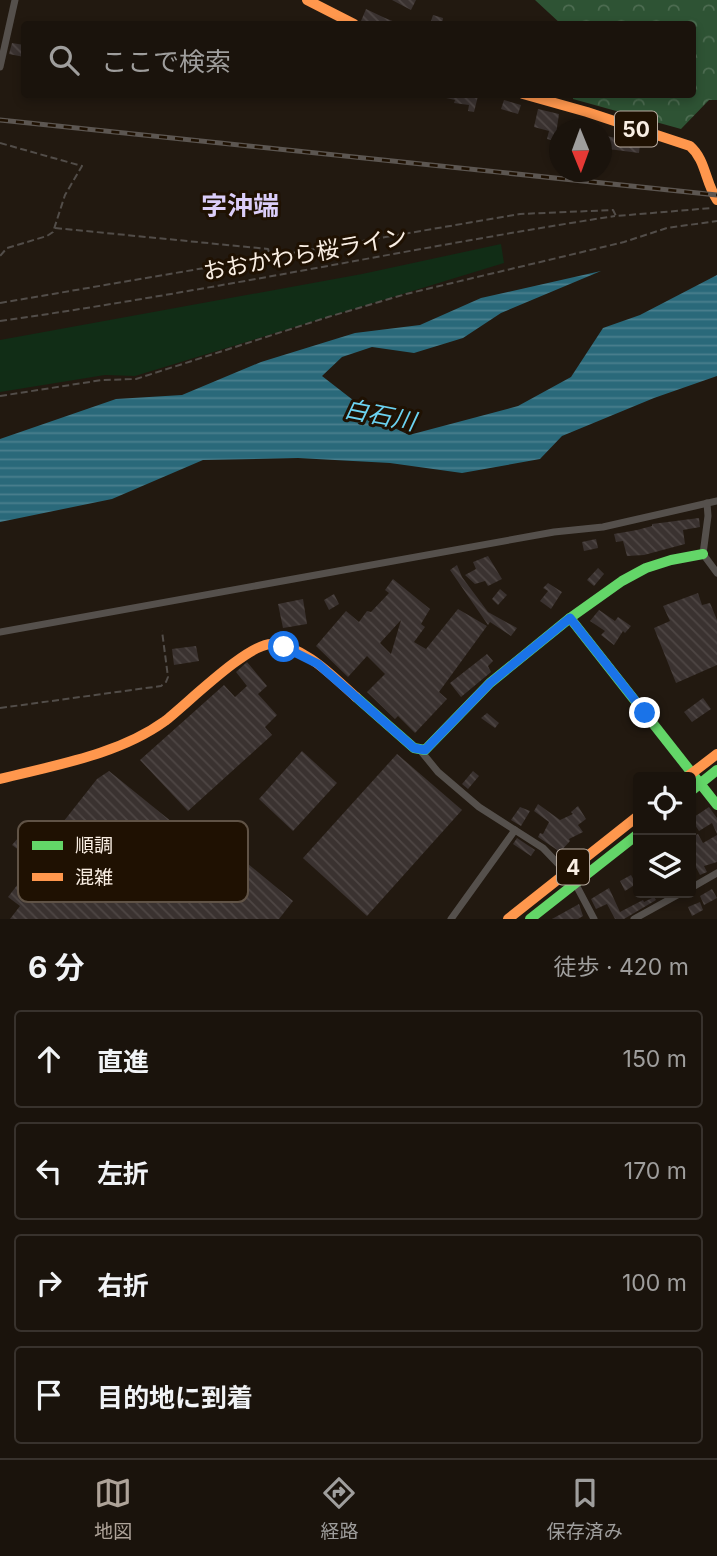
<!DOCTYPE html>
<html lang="ja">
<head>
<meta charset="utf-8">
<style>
	:root { --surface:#1a130c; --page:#231c15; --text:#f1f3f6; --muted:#9f9e9d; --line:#38322d; --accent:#aea399 }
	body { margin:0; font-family:Inter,"Noto Sans JP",sans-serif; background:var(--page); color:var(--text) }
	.controls { position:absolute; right:21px; bottom:21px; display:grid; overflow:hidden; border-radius:7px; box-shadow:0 4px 10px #0003 }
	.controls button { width:63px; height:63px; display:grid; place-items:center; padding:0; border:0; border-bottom:2px solid var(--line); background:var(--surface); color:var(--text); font:35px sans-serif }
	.compass { position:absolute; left:549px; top:119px; width:63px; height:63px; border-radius:50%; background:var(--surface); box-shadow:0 4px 10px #0003; rotate:179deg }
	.stop { position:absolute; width:21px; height:21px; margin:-16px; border:5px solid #1a73e8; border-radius:50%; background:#fff }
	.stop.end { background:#1a73e8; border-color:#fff; box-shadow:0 2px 7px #0008 }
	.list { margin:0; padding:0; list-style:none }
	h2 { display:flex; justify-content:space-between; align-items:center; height:91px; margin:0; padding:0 28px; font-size:30px }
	h2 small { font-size:23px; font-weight:400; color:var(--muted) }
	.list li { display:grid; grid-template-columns:46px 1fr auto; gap:21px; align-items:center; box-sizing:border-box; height:98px; margin:0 14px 14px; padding:0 14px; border:2px solid var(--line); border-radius:7px }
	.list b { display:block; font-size:26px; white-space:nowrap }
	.list em { font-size:23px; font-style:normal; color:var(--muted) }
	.icon { flex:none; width:38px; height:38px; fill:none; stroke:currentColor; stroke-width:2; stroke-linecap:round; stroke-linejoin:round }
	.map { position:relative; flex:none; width:717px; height:919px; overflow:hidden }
	.search { position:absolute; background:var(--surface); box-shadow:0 4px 10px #0003; left:21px; right:21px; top:21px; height:77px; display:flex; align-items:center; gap:18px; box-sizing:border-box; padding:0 24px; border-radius:7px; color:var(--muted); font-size:26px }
	.sheet { height:539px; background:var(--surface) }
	nav { display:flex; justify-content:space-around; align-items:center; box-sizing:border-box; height:98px; border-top:2px solid var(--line); background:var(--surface); font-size:19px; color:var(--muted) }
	nav a { display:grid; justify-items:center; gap:4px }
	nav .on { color:var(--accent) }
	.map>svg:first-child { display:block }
	.forest { fill:url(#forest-crowns) }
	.garden { fill:#112d16 }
	.water { fill:url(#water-rules) }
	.building { fill:url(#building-back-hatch); fill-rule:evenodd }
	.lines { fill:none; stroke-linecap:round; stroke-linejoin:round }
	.path { stroke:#524d49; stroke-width:2; stroke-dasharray:7 3.5; stroke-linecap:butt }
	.street { stroke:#55504c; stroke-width:7 }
	.fast { stroke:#63d668; stroke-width:10 }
	.slow { stroke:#ff974d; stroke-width:10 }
	.rail-casing { stroke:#5c5651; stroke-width:5 }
	.rail { stroke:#1f1102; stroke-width:2.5; stroke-dasharray:8; stroke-linecap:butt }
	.route { stroke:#1a73e8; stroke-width:9 }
	.labels { text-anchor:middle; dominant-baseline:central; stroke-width:6; stroke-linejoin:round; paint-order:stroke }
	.shield { fill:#1f1102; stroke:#b8aca0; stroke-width:2 }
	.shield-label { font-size:21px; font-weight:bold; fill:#f9eee3 }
	.street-label { font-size:23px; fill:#f9eee3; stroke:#1f1102 }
	.water-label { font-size:24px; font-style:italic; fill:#6cd3f1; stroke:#1f1102 }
	.quarter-label { font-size:26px; font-weight:bold; fill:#dbcdf8; stroke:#1f1102 }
	.key { fill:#1f1102; stroke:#605346; stroke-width:2 }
	.key-label { font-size:19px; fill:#f9eee3 }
</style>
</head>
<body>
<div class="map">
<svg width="717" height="919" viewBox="0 0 717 919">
	<defs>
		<pattern id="forest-crowns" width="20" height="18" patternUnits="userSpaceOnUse" patternTransform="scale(1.75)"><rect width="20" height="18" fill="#2e5334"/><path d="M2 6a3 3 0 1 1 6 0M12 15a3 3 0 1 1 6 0" fill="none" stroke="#4d6c51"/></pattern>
		<pattern id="water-rules" width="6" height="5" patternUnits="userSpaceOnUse" patternTransform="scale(1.75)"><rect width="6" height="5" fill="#2a697a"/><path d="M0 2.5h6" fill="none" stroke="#4a7f8d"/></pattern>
		<pattern id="building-back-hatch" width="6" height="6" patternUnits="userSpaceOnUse" patternTransform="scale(1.75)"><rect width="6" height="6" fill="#3a3230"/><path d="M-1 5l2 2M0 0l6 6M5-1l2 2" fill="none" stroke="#4e4644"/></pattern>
	</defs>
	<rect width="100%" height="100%" fill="#221910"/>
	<path class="forest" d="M 535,0 L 717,0 L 717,100 L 709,100 L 681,129 L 573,99 L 573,95 L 692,94 L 692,24 L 561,24 Z"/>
	<path class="garden" d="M 501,244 L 504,263 L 135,376 L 105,375 L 0,392 L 0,340 L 362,274 Z"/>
	<path class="water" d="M 601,271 L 501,313 L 463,338 L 414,353 L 372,347 L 342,357 L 322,376 L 380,421 L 409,435 L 518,406 L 571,377 L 603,328 L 640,315 L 717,275 L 717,376 L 654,398 L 562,436 L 540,459 L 462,473 L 390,463 L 298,458 L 203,460 L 112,499 L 0,522 L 0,439 L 116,399 L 182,395 L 261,362 L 355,333 L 420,325 L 481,298 Z"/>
	<g class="building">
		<path d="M 392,0 L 416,0 L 411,10 Z"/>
		<path d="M 366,9 L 385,18 L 400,24 L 368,24 L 361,21 Z"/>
		<path d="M 433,15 L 443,18 L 442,24 L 430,24 Z"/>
		<path d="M 12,43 L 24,45 L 24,57 L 9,54 Z"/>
		<path d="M 442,94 L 478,96 L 474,112 L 468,111 L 469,105 L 454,103 L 455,100 L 442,97 Z"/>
		<path d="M 504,100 L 521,105 L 518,114 L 501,109 Z"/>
		<path d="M 538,109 L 559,114 L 555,141 L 547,139 L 549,131 L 534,127 Z"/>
		<path d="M 601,135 L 627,140 L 626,143 L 640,144 L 639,153 L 601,148 Z"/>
		<path d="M 699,518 L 700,527 L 683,530 L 685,544 L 644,555 L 627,556 L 623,541 L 616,542 L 614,534 L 637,530 L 652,526 L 652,524 Z"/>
		<path d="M 596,539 L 598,548 L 584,551 L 582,542 Z"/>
		<path d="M 488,556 L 502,579 L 488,586 L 485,581 L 475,584 L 465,575 L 476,569 L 473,562 Z"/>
		<path d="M 457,565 L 462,577 L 488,612 L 517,628 L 511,636 L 490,622 L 488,625 L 450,570 Z"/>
		<path d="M 598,568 L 604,574 L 594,586 L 587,580 Z"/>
		<path d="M 393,579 L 430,609 L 421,624 L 425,627 L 414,642 L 426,649 L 458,609 L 487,626 L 439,692 L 447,699 L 415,733 L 398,716 L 395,719 L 367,692 L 385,674 L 367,656 L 348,677 L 316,646 L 346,611 L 359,622 L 367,611 L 371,612 L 389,593 L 385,590 ZM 401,620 L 391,654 L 380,643 Z"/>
		<path d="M 548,583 L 562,592 L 551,609 L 540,601 L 548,591 L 543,588 Z"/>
		<path d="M 500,589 L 507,595 L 498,605 L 492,599 Z"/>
		<path d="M 698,593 L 702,605 L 710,603 L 717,620 L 717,665 L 676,683 L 654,628 L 670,621 L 663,606 Z"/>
		<path d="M 334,594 L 339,604 L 329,610 L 324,600 Z"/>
		<path d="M 303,599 L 307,624 L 283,628 L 278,604 Z"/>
		<path d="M 599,610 L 615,621 L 618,617 L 631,626 L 625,633 L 623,631 L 614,645 L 601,635 L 605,631 L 590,621 Z"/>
		<path d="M 196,646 L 199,661 L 174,665 L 172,649 Z"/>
		<path d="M 487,654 L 493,661 L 488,666 L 491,672 L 461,697 L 450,683 Z"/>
		<path d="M 247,662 L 267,686 L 258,694 L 277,715 L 265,727 L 272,735 L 188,811 L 140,760 L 224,685 L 235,697 L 247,686 L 236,672 Z"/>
		<path d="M 703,698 L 711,709 L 692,722 L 684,712 Z"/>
		<path d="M 487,713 L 499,723 L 495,728 L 481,718 Z"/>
		<path d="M 302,751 L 337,783 L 293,831 L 259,799 Z"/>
		<path d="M 397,754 L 462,810 L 367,916 L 303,858 Z"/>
		<path d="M 109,771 L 209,852 L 219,840 L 293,901 L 279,919 L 10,919 L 20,906 L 8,897 L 35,862 L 12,845 L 25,830 L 45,845 L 97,779 Z"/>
		<path d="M 473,771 L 479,776 L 468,789 L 462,784 Z"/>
		<path d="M 538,804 L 560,820 L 573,814 L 571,812 L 578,806 L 586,819 L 578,825 L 583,832 L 569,839 L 570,841 L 560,852 L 538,837 L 540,833 L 543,834 L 549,822 L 534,811 Z"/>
		<path d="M 520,807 L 530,811 L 521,826 L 511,820 Z"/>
		<path d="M 709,807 L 717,818 L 717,834 L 712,823 L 699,831 L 691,819 Z"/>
		<path d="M 698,834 L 703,843 L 717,835 L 717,862 L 704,866 L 707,872 L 700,875 L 691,858 L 691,848 L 695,845 L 691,837 Z"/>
		<path d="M 517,838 L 535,850 L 531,856 L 513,844 Z"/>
		<path d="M 631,875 L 636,884 L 625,891 L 620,881 Z"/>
		<path d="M 609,888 L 620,912 L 643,900 L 644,902 L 654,897 L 656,900 L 624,919 L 615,919 L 607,904 L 596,909 L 591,899 Z"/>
		<path d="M 712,889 L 717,898 L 704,905 L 700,896 Z"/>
		<path d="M 700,902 L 703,910 L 692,916 L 688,907 Z"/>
		<path d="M 579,904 L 583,916 L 578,919 L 552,919 Z"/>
	</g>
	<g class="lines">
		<g class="path">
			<path d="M 0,143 L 82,166 L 65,195 L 53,232 L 47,236 L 7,248 L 0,256"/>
			<path d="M 55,228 L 268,249 L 270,256"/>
			<path d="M 0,303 L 520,214 L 613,210 L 616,216 L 712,208"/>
			<path d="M 0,321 C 206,292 409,248 615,216"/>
			<path d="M 0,396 L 102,380 L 136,379 L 328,317 L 406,294 L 624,242 L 667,228 L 717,221"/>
			<path d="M 0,708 L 161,686 L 166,682 L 168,677 L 162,631"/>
		</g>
		<g class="street">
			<path d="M 0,67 L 15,0"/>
			<path d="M 707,503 L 708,516 L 703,554 L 717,573"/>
			<path d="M 0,632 L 554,532 L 603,527 L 717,501"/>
			<path d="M 420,750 L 438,772 L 479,807 L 543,848 L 566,872"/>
			<path d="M 575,883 L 594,919"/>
			<path d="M 691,888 L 717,873"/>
			<path d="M 451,919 L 515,830"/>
			<path d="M 634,919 L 681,893"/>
		</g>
		<g class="fast">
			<path d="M 570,618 L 717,805"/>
			<path d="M 356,697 L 414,748 L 425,750 L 490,683 L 570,618 L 622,581 L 646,568 L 671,560 L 703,554"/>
			<path d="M 691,791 L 717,770"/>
			<path d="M 530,919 L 638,834"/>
		</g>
		<g class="slow">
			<path d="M 307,0 L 354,24"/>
			<path d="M 523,94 L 587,112 L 690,146 C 706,160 705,182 717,200"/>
			<path d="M 687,777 L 717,754"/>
			<path d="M 0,779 C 55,765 118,755 165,721 C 187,704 248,643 272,644 C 305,646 333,677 356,697"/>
			<path d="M 508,919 L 638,816"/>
		</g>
		<defs>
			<path id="rail" d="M 0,120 L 717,195"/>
		</defs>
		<use href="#rail" class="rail-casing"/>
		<use href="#rail" class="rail"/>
	</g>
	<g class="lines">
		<path class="route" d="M 284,647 L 318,664 L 414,748 L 425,750 L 490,683 L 570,618 L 645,713"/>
	</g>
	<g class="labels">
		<g class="shield">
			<rect x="615" y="111.5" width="42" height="35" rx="5"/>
			<rect x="557" y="849.5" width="32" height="35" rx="5"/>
		</g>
		<g class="shield-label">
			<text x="636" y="129">50</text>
			<text x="573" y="867">4</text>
		</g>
		<g class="street-label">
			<text transform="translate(305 254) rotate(-10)">おおかわら桜ライン</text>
		</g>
		<g class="water-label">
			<text transform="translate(380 415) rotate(11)">白石川</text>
		</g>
		<g class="quarter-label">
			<text x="240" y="205">字沖端</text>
		</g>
	</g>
	<rect x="18" y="821" width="230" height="81" rx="10" class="key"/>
	<rect x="32" y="841" width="31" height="9" fill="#63d668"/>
	<rect x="32" y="873" width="31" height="8" fill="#ff974d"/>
	<g class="key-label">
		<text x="75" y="852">順調</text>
		<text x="75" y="884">混雑</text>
	</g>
</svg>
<div class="controls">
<button><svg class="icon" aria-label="locate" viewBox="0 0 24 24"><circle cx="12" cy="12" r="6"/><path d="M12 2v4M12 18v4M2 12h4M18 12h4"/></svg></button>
<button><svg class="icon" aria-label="layers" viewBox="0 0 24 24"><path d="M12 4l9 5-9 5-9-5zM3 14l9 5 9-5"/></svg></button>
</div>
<svg class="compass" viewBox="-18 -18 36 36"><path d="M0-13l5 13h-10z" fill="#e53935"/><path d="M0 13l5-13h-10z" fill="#9f9e9d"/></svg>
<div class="stop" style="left:284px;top:647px"></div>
<div class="stop end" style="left:645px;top:713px"></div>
<div class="search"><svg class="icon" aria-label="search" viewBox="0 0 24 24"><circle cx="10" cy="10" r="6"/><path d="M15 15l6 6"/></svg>ここで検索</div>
</div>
<section class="sheet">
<h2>6 分<small>徒歩 · 420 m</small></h2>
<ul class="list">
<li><svg class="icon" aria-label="ahead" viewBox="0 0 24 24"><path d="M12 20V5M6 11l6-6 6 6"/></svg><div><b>直進</b></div><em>150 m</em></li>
<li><svg class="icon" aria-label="left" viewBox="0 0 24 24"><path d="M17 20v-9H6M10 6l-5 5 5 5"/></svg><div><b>左折</b></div><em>170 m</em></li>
<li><svg class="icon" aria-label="right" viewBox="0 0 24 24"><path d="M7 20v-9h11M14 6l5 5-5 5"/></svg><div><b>右折</b></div><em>100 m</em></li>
<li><svg class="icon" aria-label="arrive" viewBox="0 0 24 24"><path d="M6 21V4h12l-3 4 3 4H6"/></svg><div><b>目的地に到着</b></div></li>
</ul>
</section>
<nav>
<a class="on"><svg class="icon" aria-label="map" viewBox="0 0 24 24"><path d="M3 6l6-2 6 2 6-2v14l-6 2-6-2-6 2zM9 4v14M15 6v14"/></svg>地図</a>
<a><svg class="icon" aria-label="directions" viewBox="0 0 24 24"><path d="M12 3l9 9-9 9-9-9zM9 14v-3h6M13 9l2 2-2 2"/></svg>経路</a>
<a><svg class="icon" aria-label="saved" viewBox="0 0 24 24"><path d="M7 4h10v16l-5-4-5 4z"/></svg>保存済み</a>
</nav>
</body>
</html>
